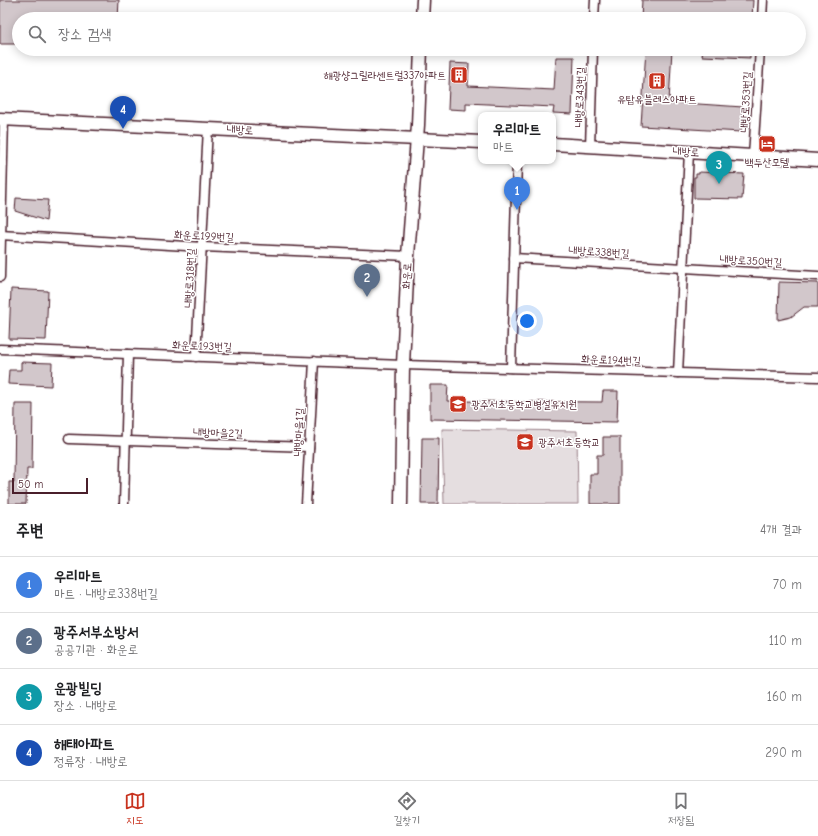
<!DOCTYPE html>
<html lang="ko">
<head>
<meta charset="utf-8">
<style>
	:root { --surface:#fff; --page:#f6f6f6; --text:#202124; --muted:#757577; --line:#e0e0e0; --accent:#c8321e }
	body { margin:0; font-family:"Comic Neue","Poor Story",sans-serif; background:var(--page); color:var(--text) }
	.scale { position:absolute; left:12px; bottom:10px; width:76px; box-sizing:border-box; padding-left:4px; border:2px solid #4a1f2b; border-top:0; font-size:11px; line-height:14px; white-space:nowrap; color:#4a1f2b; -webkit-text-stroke:3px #fff; paint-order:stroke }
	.you { position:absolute; left:527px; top:321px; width:14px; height:14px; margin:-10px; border:3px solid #fff; border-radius:50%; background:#1a73e8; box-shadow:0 0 0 6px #1a73e833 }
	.badge { display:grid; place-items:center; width:26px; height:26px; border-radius:50%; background:var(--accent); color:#fff; font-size:13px; font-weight:700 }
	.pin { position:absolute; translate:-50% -33px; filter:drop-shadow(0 1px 2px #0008) }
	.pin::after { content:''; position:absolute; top:21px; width:14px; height:12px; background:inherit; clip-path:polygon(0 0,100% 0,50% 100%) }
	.popup { position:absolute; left:478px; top:112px; width:78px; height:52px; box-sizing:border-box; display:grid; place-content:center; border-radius:8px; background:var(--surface); filter:drop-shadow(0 1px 3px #0005); font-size:13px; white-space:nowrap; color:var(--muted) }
	.popup b { font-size:15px; color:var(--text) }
	.popup::after { content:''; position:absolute; left:50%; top:100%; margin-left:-8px; border:8px solid transparent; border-top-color:var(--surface) }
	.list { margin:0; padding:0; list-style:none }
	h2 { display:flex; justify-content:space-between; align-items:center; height:52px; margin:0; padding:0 16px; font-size:17px }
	h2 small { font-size:13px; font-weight:400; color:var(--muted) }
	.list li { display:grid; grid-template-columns:26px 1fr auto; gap:12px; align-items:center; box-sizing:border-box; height:56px; padding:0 16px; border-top:1px solid var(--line) }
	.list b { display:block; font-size:15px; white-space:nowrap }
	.list p { margin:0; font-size:13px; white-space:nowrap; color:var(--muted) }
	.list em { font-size:13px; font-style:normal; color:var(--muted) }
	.icon { flex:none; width:22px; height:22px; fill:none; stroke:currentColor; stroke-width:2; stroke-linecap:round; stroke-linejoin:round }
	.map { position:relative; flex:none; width:818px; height:504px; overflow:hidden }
	.search { position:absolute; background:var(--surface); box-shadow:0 2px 10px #0003; left:12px; right:12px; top:12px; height:44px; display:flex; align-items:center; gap:10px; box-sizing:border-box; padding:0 14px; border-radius:22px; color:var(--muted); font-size:15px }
	.sheet { height:276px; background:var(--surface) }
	nav { display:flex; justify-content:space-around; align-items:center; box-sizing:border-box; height:56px; border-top:1px solid var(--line); background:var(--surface); font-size:11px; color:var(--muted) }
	nav a { display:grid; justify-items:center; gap:2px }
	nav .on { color:var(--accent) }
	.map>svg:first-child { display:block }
	.green { fill:#e5dee0; stroke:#987e86 }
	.building { fill:#d2c7cb; stroke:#4a1f2b }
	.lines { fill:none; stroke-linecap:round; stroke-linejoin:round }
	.street-casing { stroke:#4a1f2b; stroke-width:11 }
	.secondary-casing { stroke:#4a1f2b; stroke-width:15 }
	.street { stroke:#fff; stroke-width:8 }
	.secondary { stroke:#fff; stroke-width:12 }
	.labels { text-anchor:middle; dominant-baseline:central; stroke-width:3; stroke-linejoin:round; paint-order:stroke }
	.poi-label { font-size:11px; fill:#4a1f2b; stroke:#fff }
	.street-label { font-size:11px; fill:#4a1f2b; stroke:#fff }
</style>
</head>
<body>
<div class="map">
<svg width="818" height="504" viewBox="0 0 818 504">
	<rect width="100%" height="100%" fill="#fff"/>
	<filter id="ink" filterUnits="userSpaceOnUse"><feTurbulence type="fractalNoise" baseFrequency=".025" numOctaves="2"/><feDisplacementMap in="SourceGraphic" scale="8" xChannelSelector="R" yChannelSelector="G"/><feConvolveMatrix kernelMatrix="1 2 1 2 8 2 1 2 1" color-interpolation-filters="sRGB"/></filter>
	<g filter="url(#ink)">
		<path class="green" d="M 442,429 L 577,431 L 578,504 L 444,504 Z"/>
		<g class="building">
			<path d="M 0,0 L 119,0 L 118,19 L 19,19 L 19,44 L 0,44 Z"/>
			<path d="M 642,0 L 753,0 L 752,19 L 641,19 Z"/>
			<path d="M 646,49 L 672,49 L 669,102 L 743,107 L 741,132 L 641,126 Z"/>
			<path d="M 703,49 L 750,49 L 750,58 L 702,56 Z"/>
			<path d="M 556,57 L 574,57 L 572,114 L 553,113 L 554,107 L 466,103 L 466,110 L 448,109 L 450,63 L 469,64 L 468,86 L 554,90 Z"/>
			<path d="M 699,172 L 744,174 L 742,199 L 694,198 L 694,177 L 696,177 L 696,174 L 699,174 Z"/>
			<path d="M 16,198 L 48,200 L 46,221 L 15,211 Z"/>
			<path d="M 779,282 L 818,283 L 818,307 L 804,307 L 791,317 L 778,320 Z"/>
			<path d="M 11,289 L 48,291 L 46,340 L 9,339 Z"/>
			<path d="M 21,362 L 52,363 L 51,386 L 8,384 L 9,370 L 21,370 Z"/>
			<path d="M 430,385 L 448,385 L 447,401 L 602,402 L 603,391 L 618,391 L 617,422 L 430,419 Z"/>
			<path d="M 15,404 L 33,404 L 32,469 L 27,469 L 26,504 L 9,504 L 9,482 L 14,482 Z"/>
			<path d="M 603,437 L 620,437 L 620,504 L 590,504 L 590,474 L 597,474 L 597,455 L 603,455 Z"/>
			<path d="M 422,438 L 439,438 L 438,504 L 421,504 Z"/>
		</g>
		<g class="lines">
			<defs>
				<g id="street">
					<path d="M 594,19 L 595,0"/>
					<path d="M 762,19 L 763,0"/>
					<path d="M 590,147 L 593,49"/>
					<path d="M 753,156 L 760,49"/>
					<path d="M 0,235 L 203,247 L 408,256"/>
					<path d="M 514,258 L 818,276"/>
					<path d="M 0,277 L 4,119"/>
					<path d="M 0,349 L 403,365 L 818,377"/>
					<path d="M 196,357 L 208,128"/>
					<path d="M 511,368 L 517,161"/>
					<path d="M 678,373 L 689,152"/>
					<path d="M 69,439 L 309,447"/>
					<path d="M 124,504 L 128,354"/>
					<path d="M 306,504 L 314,361"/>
				</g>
				<g id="secondary">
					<path d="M 422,19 L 423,0"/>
					<path d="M 0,119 L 481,142"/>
					<path d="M 553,144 L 818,160"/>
					<path d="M 401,504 L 403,365 L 408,256 L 418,125 L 421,49"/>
				</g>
			</defs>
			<use href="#street" class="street-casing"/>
			<use href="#secondary" class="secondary-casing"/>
			<use href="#street" class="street"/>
			<use href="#secondary" class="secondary"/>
		</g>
	</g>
	<defs>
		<symbol id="building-square" viewBox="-11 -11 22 22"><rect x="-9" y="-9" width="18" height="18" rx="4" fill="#c8321e" stroke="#fff"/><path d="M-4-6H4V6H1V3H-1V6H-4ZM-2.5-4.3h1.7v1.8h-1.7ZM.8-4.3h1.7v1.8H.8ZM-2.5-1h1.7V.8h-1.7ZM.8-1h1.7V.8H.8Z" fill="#fff"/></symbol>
		<symbol id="hotel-square" viewBox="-11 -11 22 22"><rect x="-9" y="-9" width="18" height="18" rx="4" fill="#c8321e" stroke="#fff"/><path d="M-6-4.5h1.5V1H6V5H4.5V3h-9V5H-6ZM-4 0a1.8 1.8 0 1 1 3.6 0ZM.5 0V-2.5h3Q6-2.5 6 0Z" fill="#fff"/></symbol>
		<symbol id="school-square" viewBox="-11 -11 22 22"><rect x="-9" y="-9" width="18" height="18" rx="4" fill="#c8321e" stroke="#fff"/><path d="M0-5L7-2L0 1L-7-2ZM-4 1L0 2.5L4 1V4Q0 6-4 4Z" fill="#fff"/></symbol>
	</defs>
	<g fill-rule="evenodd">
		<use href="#building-square" x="449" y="65" width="20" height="20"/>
		<use href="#building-square" x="647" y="71" width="20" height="20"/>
		<use href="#hotel-square" x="757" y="134" width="20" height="20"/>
		<use href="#school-square" x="448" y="394" width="20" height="20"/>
		<use href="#school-square" x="515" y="432" width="20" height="20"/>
	</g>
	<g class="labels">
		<g class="poi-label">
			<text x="446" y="75" text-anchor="end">해광샹그릴라센트럴337아파트</text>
			<text x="657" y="99">유탑유블레스아파트</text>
			<text x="767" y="162">백두산모텔</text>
			<text x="471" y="404" text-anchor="start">광주서초등학교병설유치원</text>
			<text x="538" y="442" text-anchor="start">광주서초등학교</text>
		</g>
		<g class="street-label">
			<text transform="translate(580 97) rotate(-88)">내방로343번길</text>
			<text transform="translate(746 102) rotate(-87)">내방로353번길</text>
			<text transform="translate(240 130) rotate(3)">내방로</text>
			<text transform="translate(686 152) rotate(3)">내방로</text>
			<text transform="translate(204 236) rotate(3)">화운로199번길</text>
			<text transform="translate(599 252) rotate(3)">내방로338번길</text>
			<text transform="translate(751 261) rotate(3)">내방로350번길</text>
			<text transform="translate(407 276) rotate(-87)">화운로</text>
			<text transform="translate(190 278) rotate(-87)">내방로318번길</text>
			<text transform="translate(202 346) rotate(2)">화운로193번길</text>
			<text transform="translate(611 360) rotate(2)">화운로194번길</text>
			<text transform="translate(299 432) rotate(-87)">내방마을1길</text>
			<text transform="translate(218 433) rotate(2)">내방마을2길</text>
		</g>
	</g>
</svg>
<div class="scale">50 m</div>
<div class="you"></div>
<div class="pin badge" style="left:517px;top:210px;background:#3f7fe0">1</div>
<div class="popup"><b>우리마트</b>마트</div>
<div class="pin badge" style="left:367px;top:297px;background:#5c6f8a">2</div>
<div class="pin badge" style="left:719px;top:184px;background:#0f9aa8">3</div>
<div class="pin badge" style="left:123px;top:129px;background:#1a4fb4">4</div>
<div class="search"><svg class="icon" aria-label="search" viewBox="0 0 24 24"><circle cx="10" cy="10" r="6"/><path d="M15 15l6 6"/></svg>장소 검색</div>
</div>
<section class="sheet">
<h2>주변<small>4개 결과</small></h2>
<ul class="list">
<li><span class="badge" style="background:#3f7fe0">1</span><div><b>우리마트</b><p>마트 · 내방로338번길</p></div><em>70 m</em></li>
<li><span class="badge" style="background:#5c6f8a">2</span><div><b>광주서부소방서</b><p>공공기관 · 화운로</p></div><em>110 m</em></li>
<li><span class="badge" style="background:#0f9aa8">3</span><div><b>운광빌딩</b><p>장소 · 내방로</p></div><em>160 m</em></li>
<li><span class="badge" style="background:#1a4fb4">4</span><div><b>해태아파트</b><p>정류장 · 내방로</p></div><em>290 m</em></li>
</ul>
</section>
<nav>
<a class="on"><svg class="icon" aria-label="map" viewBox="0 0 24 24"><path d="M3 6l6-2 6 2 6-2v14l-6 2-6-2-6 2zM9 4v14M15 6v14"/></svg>지도</a>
<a><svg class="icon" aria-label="directions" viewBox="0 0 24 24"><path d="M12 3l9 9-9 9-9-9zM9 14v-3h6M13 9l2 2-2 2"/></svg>길찾기</a>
<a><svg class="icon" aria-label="saved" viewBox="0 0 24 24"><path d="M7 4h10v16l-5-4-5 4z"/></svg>저장됨</a>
</nav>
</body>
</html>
